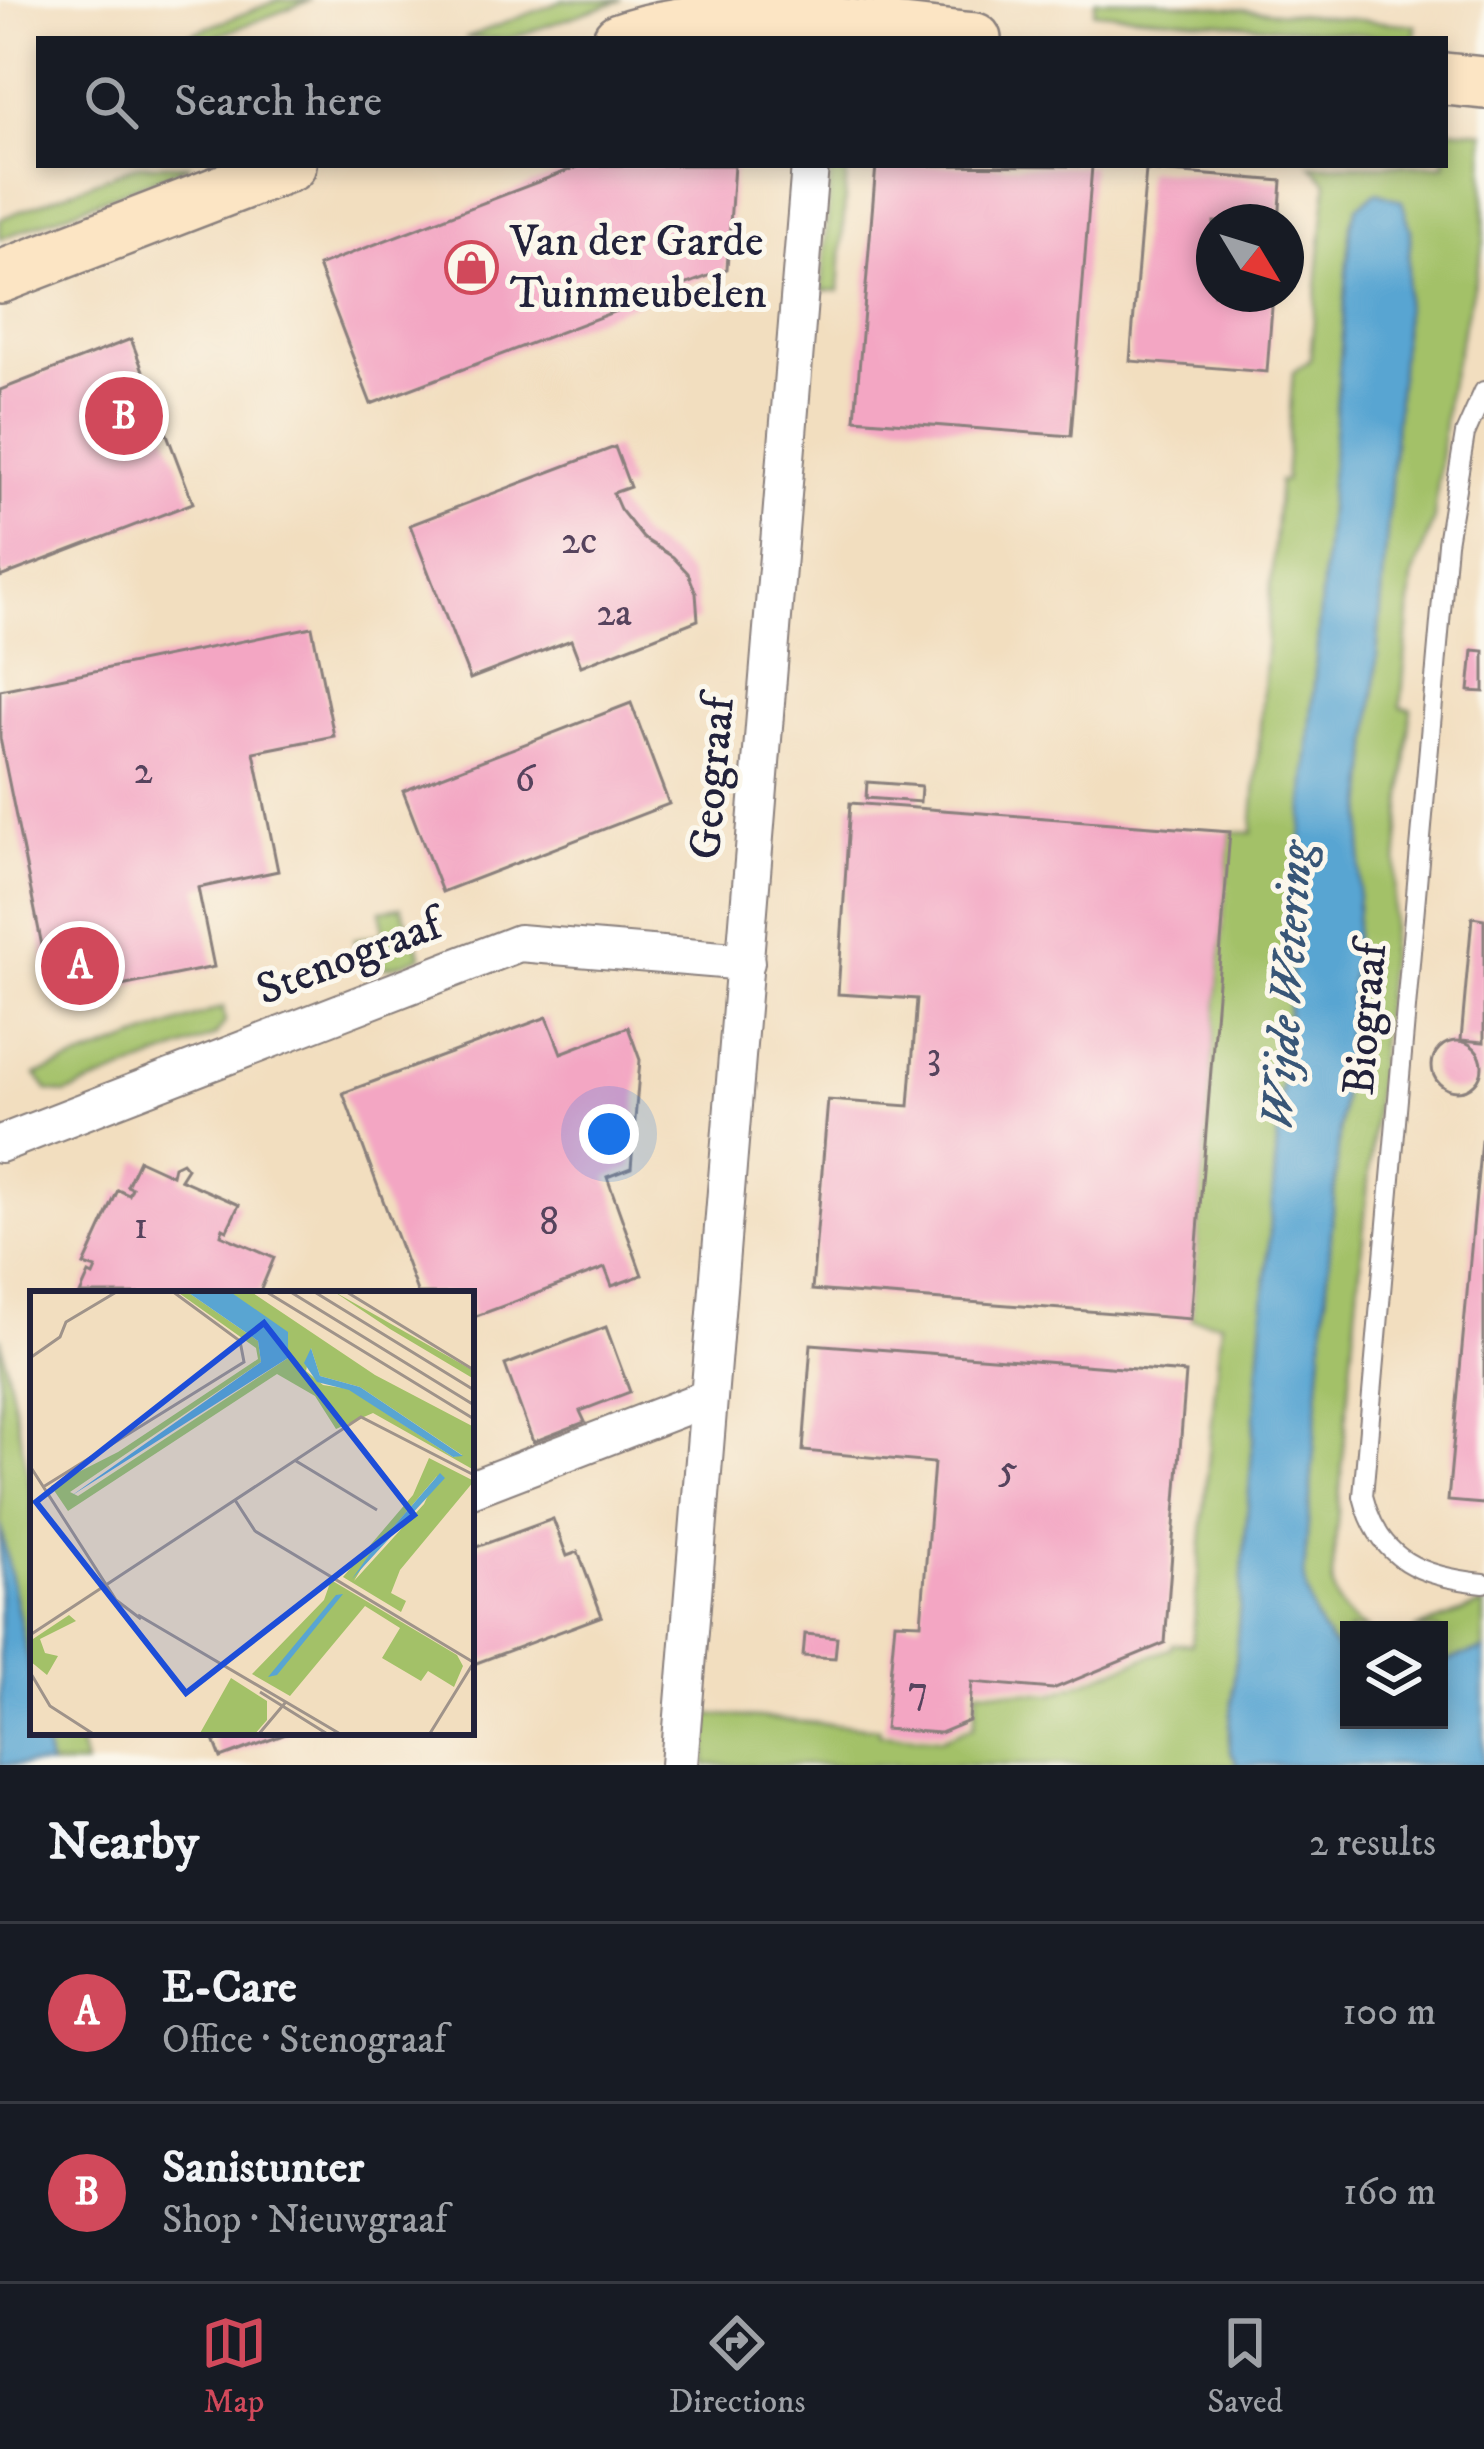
<!DOCTYPE html>
<html lang="en">
<head>
<meta charset="utf-8">
<style>
	:root { --surface:#171b24; --page:#20242c; --text:#f1f3f6; --muted:#9ea1a6; --line:#363941; --accent:#d1495b }
	body { margin:0; font-family:"IM FELL DW Pica",serif; background:var(--page); color:var(--text) }
	.controls { position:absolute; right:36px; bottom:36px; display:grid; overflow:hidden; border-radius:0px; box-shadow:0 6px 18px #0003 }
	.controls button { width:108px; height:108px; display:grid; place-items:center; padding:0; border:0; border-bottom:3px solid var(--line); background:var(--surface); color:var(--text); font:60px sans-serif }
	.compass { position:absolute; left:1196px; top:204px; width:108px; height:108px; border-radius:50%; background:var(--surface); box-shadow:0 6px 18px #0003; rotate:128deg }
	.you { position:absolute; left:609px; top:1134px; width:42px; height:42px; margin:-30px; border:9px solid #fff; border-radius:50%; background:#1a73e8; box-shadow:0 0 0 18px #1a73e833 }
	.badge { display:grid; place-items:center; width:78px; height:78px; border-radius:50%; background:var(--accent); color:#fff; font-size:39px; font-weight:700 }
	.pin { position:absolute; translate:-50% -50%; border:6px solid #fff; box-shadow:0 3px 12px #0006 }
	.list { margin:0; padding:0; list-style:none }
	h2 { display:flex; justify-content:space-between; align-items:center; height:156px; margin:0; padding:0 48px; font-size:51px }
	h2 small { font-size:39px; font-weight:400; color:var(--muted) }
	.list li { display:grid; grid-template-columns:78px 1fr auto; gap:36px; align-items:center; box-sizing:border-box; height:180px; padding:0 48px; border-top:3px solid var(--line) }
	.list b { display:block; font-size:45px; white-space:nowrap }
	.list p { margin:0; font-size:39px; white-space:nowrap; color:var(--muted) }
	.list em { font-size:39px; font-style:normal; color:var(--muted) }
	.icon { flex:none; width:66px; height:66px; fill:none; stroke:currentColor; stroke-width:2; stroke-linecap:round; stroke-linejoin:round }
	.map { position:relative; flex:none; width:1484px; height:1765px; overflow:hidden }
	.search { position:absolute; background:var(--surface); box-shadow:0 6px 18px #0003; left:36px; right:36px; top:36px; height:132px; display:flex; align-items:center; gap:30px; box-sizing:border-box; padding:0 42px; border-radius:0px; color:var(--muted); font-size:45px }
	.sheet { height:516px; background:var(--surface) }
	nav { display:flex; justify-content:space-around; align-items:center; box-sizing:border-box; height:168px; border-top:3px solid var(--line); background:var(--surface); font-size:33px; color:var(--muted) }
	nav a { display:grid; justify-items:center; gap:6px }
	nav .on { color:var(--accent) }
	.map>svg:first-child { display:block }
	.green { fill:#a3c168; stroke:#627252; stroke-width:3 }
	.water { fill:#59a5d2; stroke:#3e6486; stroke-width:3 }
	.building { fill:#f3a6c3 }
	.lines { fill:none; stroke-linecap:round; stroke-linejoin:round }
	.lane-casing { stroke:#8a807d; stroke-width:22 }
	.street-casing { stroke:#8a807d; stroke-width:40 }
	.secondary-casing { stroke:#8a807d; stroke-width:56 }
	.lane { stroke:#fff; stroke-width:18 }
	.street { stroke:#fff; stroke-width:36 }
	.secondary { stroke:#fce5c4; stroke-width:51 }
	.labels { text-anchor:middle; dominant-baseline:central; stroke-width:10; stroke-linejoin:round; paint-order:stroke }
	.number-label { font-size:39px; fill:#56435d }
	.poi-label { font-size:45px; fill:#22223b; stroke:#fbf7ec; text-anchor:start }
	.street-label { font-size:45px; fill:#22223b; stroke:#fbf7ec }
	.water-label { font-size:48px; font-style:italic; fill:#385677; stroke:#fbf7ec }
	.inset-road { fill:none; stroke:#9f938a; stroke-width:3 }
	.view { fill:#1d4ed8; fill-opacity:0.15; stroke:#1d4ed8; stroke-width:6 }
	.inset-edge { fill:none; stroke:#22223b; stroke-width:6 }
</style>
</head>
<body>
<div class="map">
<svg width="1484" height="1765" viewBox="0 0 1484 1765">
	<rect width="100%" height="100%" fill="#fbf7ec"/>
	<filter id="ink" filterUnits="userSpaceOnUse"><feTurbulence type="fractalNoise" baseFrequency=".00833" numOctaves="2"/><feDisplacementMap in="SourceGraphic" scale="24" xChannelSelector="R" yChannelSelector="G"/><feConvolveMatrix kernelMatrix="1 2 1 2 8 2 1 2 1" color-interpolation-filters="sRGB"/></filter>
	<filter id="wash" filterUnits="userSpaceOnUse"><feTurbulence type="fractalNoise" baseFrequency=".004" numOctaves="4" result="noise"/><feDisplacementMap in="SourceGraphic" scale="48" xChannelSelector="R" yChannelSelector="G"/><feGaussianBlur stdDeviation="2.7" result="paint"/><feColorMatrix in="noise" values="0 0 0 0 0 0 0 0 0 0 0 0 0 0 0 0 0 1.4 0 .05"/><feComposite in="paint" operator="in"/></filter>
	<g filter="url(#wash)">
		<rect width="100%" height="100%" fill="#f2debf"/>
		<g class="green">
			<path d="M 279,0 L 311,0 L 210,39 L 178,39 Z"/>
			<path d="M 565,0 L 622,0 L 508,39 L 465,38 Z"/>
			<path d="M 1095,0 L 1145,0 L 1416,25 L 1415,39 L 1094,12 Z"/>
			<path d="M 1445,129 L 1484,132 L 1484,242 L 1447,395 L 1434,519 L 1412,579 L 1401,707 L 1411,709 L 1332,1577 C 1333,1604 1344,1618 1368,1630 L 1349,1630 L 1349,1661 C 1320,1637 1308,1611 1304,1574 L 1411,231 L 1351,225 L 1230,1727 L 1230,1751 L 1239,1765 L 705,1765 L 709,1714 L 878,1728 L 879,1734 L 941,1739 L 974,1726 L 978,1689 L 1053,1694 L 1171,1648 L 1172,1644 L 1192,1644 L 1221,1322 L 1191,1319 L 1230,832 L 1252,833 L 1279,481 L 1285,481 L 1293,372 L 1310,360 L 1327,182 L 1311,165 L 1445,165 Z"/>
			<path d="M 138,165 L 191,165 L 0,239 L 0,219 Z"/>
			<path d="M 831,165 L 847,165 L 839,291 L 822,290 Z"/>
			<path d="M 401,907 L 422,956 C 398,965 381,975 358,958 L 354,939 L 383,934 L 381,910 Z"/>
			<path d="M 223,1007 L 225,1022 L 215,1036 L 65,1094 L 48,1091 L 36,1075 Z"/>
			<path d="M 0,1336 L 33,1500 L 33,1685 L 20,1624 L 0,1562 Z"/>
			<path d="M 1484,1604 L 1484,1650 L 1439,1663 L 1439,1630 L 1414,1630 Z"/>
			<path d="M 42,1732 L 77,1732 L 85,1765 L 49,1765 Z"/>
		</g>
		<g class="water">
			<path d="M 1377,192 L 1402,201 L 1411,230 L 1304,1574 C 1308,1611 1320,1637 1349,1661 L 1349,1720 L 1439,1720 L 1439,1663 L 1484,1650 L 1484,1765 L 1239,1765 L 1230,1751 L 1230,1727 L 1351,225 L 1357,207 Z"/>
			<path d="M 0,1524 L 33,1685 L 33,1732 L 42,1732 L 49,1765 L 0,1765 Z"/>
		</g>
		<g id="blocks">
			<g class="building">
				<path d="M 582,165 L 734,165 L 727,269 L 371,404 L 318,266 Z"/>
				<path d="M 876,165 L 1092,166 L 1071,436 L 855,419 Z"/>
				<path d="M 1146,170 L 1282,181 L 1279,222 L 1214,222 L 1214,294 L 1273,294 L 1267,372 L 1130,361 Z"/>
				<path d="M 131,339 L 193,503 L 0,577 L 0,390 Z"/>
				<path d="M 615,447 L 630,487 L 613,493 L 620,509 L 643,538 L 673,557 L 688,573 L 696,593 L 698,620 L 581,666 L 571,640 L 470,679 L 410,525 Z"/>
				<path d="M 312,627 L 334,736 L 254,752 L 278,871 L 198,888 L 214,967 L 53,1000 L 0,738 L 0,690 Z"/>
				<path d="M 1473,650 L 1484,651 L 1484,692 L 1469,691 Z"/>
				<path d="M 631,703 L 669,804 L 442,892 L 403,791 Z"/>
				<path d="M 867,782 L 921,786 L 920,802 L 866,798 Z"/>
				<path d="M 850,803 L 1230,832 L 1191,1319 L 812,1290 L 828,1100 L 909,1106 L 917,999 L 838,994 Z"/>
				<path d="M 1472,917 L 1484,919 L 1484,1042 L 1461,1040 Z"/>
				<path d="M 547,1017 L 561,1053 L 628,1027 L 640,1060 L 631,1168 L 607,1177 L 642,1275 L 612,1286 L 605,1268 L 471,1318 L 471,1294 L 418,1294 L 343,1093 Z"/>
				<circle cx="1457" cy="1066" r="25"/>
				<path d="M 1481,1140 L 1484,1140 L 1484,1504 L 1448,1501 Z"/>
				<path d="M 139,1160 L 172,1175 L 174,1166 L 182,1162 L 187,1168 L 180,1179 L 239,1205 L 227,1230 L 223,1228 L 221,1235 L 274,1258 L 259,1294 L 80,1294 L 89,1274 L 93,1276 L 96,1269 L 84,1265 L 90,1252 L 118,1190 L 129,1195 L 132,1188 L 127,1186 Z"/>
				<path d="M 606,1327 L 630,1392 L 580,1411 L 585,1422 L 533,1442 L 505,1365 Z"/>
				<path d="M 811,1344 L 1186,1373 L 1165,1643 L 1053,1689 L 972,1682 L 969,1721 L 940,1733 L 885,1729 L 895,1622 L 921,1623 L 934,1463 L 803,1451 Z"/>
				<path d="M 553,1519 L 567,1556 L 578,1552 L 602,1616 L 471,1665 L 471,1549 Z"/>
				<path d="M 805,1634 L 837,1637 L 835,1658 L 803,1656 Z"/>
				<path d="M 211,1732 L 291,1732 L 221,1758 Z"/>
			</g>
		</g>
	</g>
	<g filter="url(#ink)">
		<use href="#blocks" fill-opacity="0" stroke="#8a807d" stroke-width="3"/>
		<g class="lines">
			<defs>
				<path id="lane" d="M 1484,391 L 1465,434 L 1447,543 L 1363,1496 C 1379,1561 1422,1577 1484,1583"/>
				<g id="street">
					<path d="M 0,1144 L 519,943 L 746,962"/>
					<path d="M 471,1489 L 707,1398"/>
					<path d="M 679,1765 L 810,165"/>
				</g>
				<g id="secondary">
					<path d="M 619,39 C 724,0 864,29 975,39"/>
					<path d="M 1445,79 L 1484,83"/>
					<path d="M 0,277 L 290,165"/>
				</g>
			</defs>
			<use href="#lane" class="lane-casing"/>
			<use href="#street" class="street-casing"/>
			<use href="#secondary" class="secondary-casing"/>
			<use href="#lane" class="lane"/>
			<use href="#street" class="street"/>
			<use href="#secondary" class="secondary"/>
		</g>
	</g>
	<defs>
		<symbol id="shop-ring" viewBox="-11 -11 22 22"><circle r="9.5" fill="#fbf7ec" stroke="#d1495b" stroke-width="1.5"/><path d="M-5-2.5h2.3a2.7 3.5 0 0 1 5.4 0H5L5.5 6h-11ZM-1.5-2.5h3a1.5 2.3 0 0 0-3 0Z" fill="#d1495b"/></symbol>
	</defs>
	<g fill-rule="evenodd">
		<use href="#shop-ring" x="442" y="238" width="59" height="59"/>
	</g>
	<g class="labels">
		<g class="number-label">
			<text x="579" y="541">2c</text>
			<text x="614" y="613">2a</text>
			<text x="143" y="771">2</text>
			<text x="525" y="779">6</text>
			<text x="934" y="1056">3</text>
			<text x="549" y="1222">8</text>
			<text x="141" y="1226">1</text>
			<text x="1008" y="1469">5</text>
			<text x="918" y="1690">7</text>
		</g>
		<g class="poi-label">
			<text x="510" y="242">Van der Garde<tspan x="510" dy="52">Tuinmeubelen</tspan></text>
		</g>
		<g class="street-label">
			<text transform="translate(713 778) rotate(-85)">Geograaf</text>
			<text transform="translate(349 958) rotate(-21)">Stenograaf</text>
			<text transform="translate(1366 1019) rotate(-85)">Biograaf</text>
		</g>
		<g class="water-label">
			<text transform="translate(1288 986) rotate(-86)">Wijde Wetering</text>
		</g>
	</g>
	<g transform="translate(30 1291)">
		<rect width="444" height="444" fill="#f2debf"/>
		<path d="M 146,0 L 156,0 L 228,50 L 231,71 L 40,201 L 48,205 L 258,67 L 199,0 L 220,0 L 345,84 L 444,136 L 444,179 L 343,122 L 306,138 L 285,105 L 247,83 L 38,220 L 21,195 L 88,161 L 228,68 L 226,57 ZM 281,57 L 290,85 L 330,96 L 432,164 L 423,166 L 319,98 L 293,94 L 276,80 ZM 303,0 L 444,80 L 444,88 L 360,38 ZM 399,167 L 444,190 L 370,279 L 361,302 L 376,310 L 371,321 L 313,286 L 383,204 ZM 407,185 L 394,213 L 324,290 L 338,266 ZM 301,289 L 427,364 L 433,375 L 424,396 L 398,380 L 391,390 L 352,367 L 370,337 L 335,315 L 260,405 L 222,383 L 294,309 ZM 39,324 L 46,330 L 10,348 L 15,362 L 28,365 L 17,384 L 0,370 L 0,350 ZM 201,387 L 237,410 L 237,429 L 224,444 L 169,444 Z" fill="#a3c168" fill-rule="evenodd"/>
		<path d="M 156,0 L 199,0 L 258,41 L 258,67 L 41,205 L 231,71 L 228,50 ZM 281,57 L 290,85 L 330,96 L 433,165 L 423,166 L 319,99 L 287,91 L 274,72 ZM 410,182 L 415,187 L 322,288 L 339,264 ZM 313,303 L 247,384 L 238,386 L 306,304 Z" fill="#59a5d2"/>
		<path class="inset-road" d="M 235,0 L 444,128M 259,0 L 444,114M 283,0 L 444,99M 315,0 L 444,79M 0,67 L 30,46 L 36,31 L 88,0M 266,170 L 347,219M 0,175 L 86,309 L 111,328M 13,196 L 214,71 L 210,50 L 142,0M 205,209 L 225,240 L 443,371M 108,324 L 312,444M 0,344 L 331,126 L 444,184M 0,381 L 20,415 L 65,444M 230,401 L 299,444M 228,444 L 255,412M 399,444 L 444,371"/>
		<path class="view" d="M 234,32 L 384,224 L 156,402 L 6,211 Z"/>
		<rect width="444" height="444" class="inset-edge"/>
	</g>
</svg>
<div class="controls">
<button><svg class="icon" aria-label="layers" viewBox="0 0 24 24"><path d="M12 4l9 5-9 5-9-5zM3 14l9 5 9-5"/></svg></button>
</div>
<svg class="compass" viewBox="-18 -18 36 36"><path d="M0-13l5 13h-10z" fill="#e53935"/><path d="M0 13l5-13h-10z" fill="#9ea1a6"/></svg>
<div class="you"></div>
<div class="pin badge" style="left:80px;top:966px">A</div>
<div class="pin badge" style="left:124px;top:416px">B</div>
<div class="search"><svg class="icon" aria-label="search" viewBox="0 0 24 24"><circle cx="10" cy="10" r="6"/><path d="M15 15l6 6"/></svg>Search here</div>
</div>
<section class="sheet">
<h2>Nearby<small>2 results</small></h2>
<ul class="list">
<li><span class="badge">A</span><div><b>E-Care</b><p>Office · Stenograaf</p></div><em>100 m</em></li>
<li><span class="badge">B</span><div><b>Sanistunter</b><p>Shop · Nieuwgraaf</p></div><em>160 m</em></li>
</ul>
</section>
<nav>
<a class="on"><svg class="icon" aria-label="map" viewBox="0 0 24 24"><path d="M3 6l6-2 6 2 6-2v14l-6 2-6-2-6 2zM9 4v14M15 6v14"/></svg>Map</a>
<a><svg class="icon" aria-label="directions" viewBox="0 0 24 24"><path d="M12 3l9 9-9 9-9-9zM9 14v-3h6M13 9l2 2-2 2"/></svg>Directions</a>
<a><svg class="icon" aria-label="saved" viewBox="0 0 24 24"><path d="M7 4h10v16l-5-4-5 4z"/></svg>Saved</a>
</nav>
</body>
</html>
